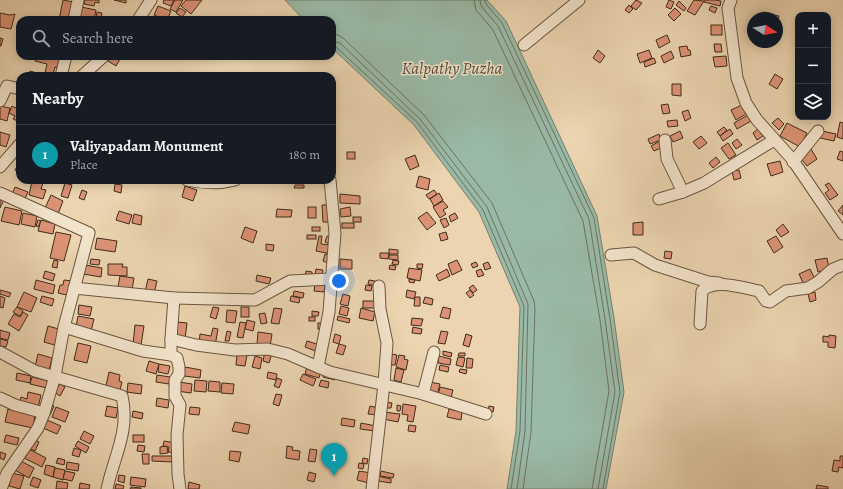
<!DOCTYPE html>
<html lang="en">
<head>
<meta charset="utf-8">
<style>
	:root { --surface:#171b24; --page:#242831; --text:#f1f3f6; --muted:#9ea1a6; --line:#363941; --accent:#c59692 }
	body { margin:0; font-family:Alegreya,serif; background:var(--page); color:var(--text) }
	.controls { position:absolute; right:12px; top:12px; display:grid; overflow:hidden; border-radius:8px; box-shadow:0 2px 10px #0003 }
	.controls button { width:36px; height:36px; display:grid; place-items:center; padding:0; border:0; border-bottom:1px solid var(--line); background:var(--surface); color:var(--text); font:20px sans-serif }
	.compass { position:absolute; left:747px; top:12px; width:36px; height:36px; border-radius:50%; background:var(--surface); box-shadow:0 2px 10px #0003; rotate:101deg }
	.you { position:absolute; left:339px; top:281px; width:14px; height:14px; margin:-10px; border:3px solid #fff; border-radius:50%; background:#1a73e8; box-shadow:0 0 0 6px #1a73e833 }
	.badge { display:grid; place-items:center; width:26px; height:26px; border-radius:50%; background:var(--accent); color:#fff; font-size:13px; font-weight:700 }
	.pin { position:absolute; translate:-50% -33px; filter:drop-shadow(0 1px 2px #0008) }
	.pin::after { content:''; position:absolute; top:21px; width:14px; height:12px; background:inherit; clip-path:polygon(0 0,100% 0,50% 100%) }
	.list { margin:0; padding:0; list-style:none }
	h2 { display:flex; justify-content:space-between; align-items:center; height:52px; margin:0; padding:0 16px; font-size:17px }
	h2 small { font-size:13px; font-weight:400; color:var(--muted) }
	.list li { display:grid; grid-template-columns:26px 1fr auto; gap:12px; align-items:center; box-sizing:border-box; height:60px; padding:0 16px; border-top:1px solid var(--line) }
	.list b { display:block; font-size:15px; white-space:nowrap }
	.list p { margin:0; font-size:13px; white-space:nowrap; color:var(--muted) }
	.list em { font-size:13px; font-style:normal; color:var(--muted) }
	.icon { flex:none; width:22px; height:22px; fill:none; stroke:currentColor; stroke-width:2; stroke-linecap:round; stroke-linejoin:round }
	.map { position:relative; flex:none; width:843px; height:489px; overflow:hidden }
	.search { position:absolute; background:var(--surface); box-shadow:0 2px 10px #0003; left:16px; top:16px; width:320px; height:44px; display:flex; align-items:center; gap:10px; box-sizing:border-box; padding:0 14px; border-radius:12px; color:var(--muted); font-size:15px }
	.panel { position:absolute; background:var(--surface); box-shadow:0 2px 10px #0003; left:16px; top:72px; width:320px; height:112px; border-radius:12px }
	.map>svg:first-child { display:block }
	.water { fill:#99b9a6; stroke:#75806f }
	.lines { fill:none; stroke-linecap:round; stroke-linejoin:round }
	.shore { stroke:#6c7261; stroke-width:1 }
	.building { fill:#dc9375; stroke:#402b1c }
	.minor-casing { stroke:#6b5541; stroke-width:13 }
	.minor { stroke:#f2e3cb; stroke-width:11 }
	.labels { text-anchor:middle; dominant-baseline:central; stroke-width:3; stroke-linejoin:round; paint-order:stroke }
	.water-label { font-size:17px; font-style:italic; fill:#564e3e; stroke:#f2e3cb }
</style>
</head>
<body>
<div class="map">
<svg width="843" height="489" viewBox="0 0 843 489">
	<rect width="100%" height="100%" fill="#ebd4af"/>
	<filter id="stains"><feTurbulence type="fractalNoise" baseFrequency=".005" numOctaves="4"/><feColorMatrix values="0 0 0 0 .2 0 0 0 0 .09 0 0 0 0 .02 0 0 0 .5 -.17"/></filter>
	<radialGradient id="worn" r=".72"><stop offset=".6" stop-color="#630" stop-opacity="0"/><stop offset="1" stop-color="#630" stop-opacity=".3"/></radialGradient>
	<path class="water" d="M 285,0 L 487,0 L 506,21 L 597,216 L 614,318 L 624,392 L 606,489 L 507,489 L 516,431 L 520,307 L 479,212 L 414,125 L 332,48 L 332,20 L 304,20 Z"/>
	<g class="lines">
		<g class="shore">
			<path d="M 474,0 L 476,10 L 493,30 L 583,221 L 600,320 L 609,391 L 592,489"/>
			<path d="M 480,0 L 481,6 L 498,26 L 589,219 L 605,319 L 615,392 L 598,489"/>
			<path d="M 485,0 L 486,4 L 502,23 L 594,218 L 610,319 L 620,392 L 603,489"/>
			<path d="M 332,34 L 338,35 L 343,38 L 424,115 L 492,203 L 534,301 L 535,308 L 531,432 L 523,489"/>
			<path d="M 332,41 L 340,43 L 420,119 L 487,207 L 528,304 L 525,431 L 517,489"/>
			<path d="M 332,46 L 336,47 L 417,122 L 483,210 L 524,306 L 520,431 L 511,489"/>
		</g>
	</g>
	<g class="building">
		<path d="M 63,0 L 73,2 L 70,20 L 59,20 Z"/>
		<path d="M 85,0 L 99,0 L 99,3 L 95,2 L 94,6 L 84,4 Z"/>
		<path d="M 114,0 L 126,0 L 126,3 Z"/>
		<path d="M 164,0 L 174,0 L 171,6 L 163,3 Z"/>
		<path d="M 175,0 L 183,0 L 176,12 L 170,9 Z"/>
		<path d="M 186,0 L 202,0 L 191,14 L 181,6 Z"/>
		<path d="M 636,0 L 642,3 L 636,10 L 631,6 Z"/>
		<path d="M 669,0 L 674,2 L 671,9 L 666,7 Z"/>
		<path d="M 694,0 L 704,1 L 695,15 L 687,11 Z"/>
		<path d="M 705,0 L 715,0 L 721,1 L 720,6 L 704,2 Z"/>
		<path d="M 679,1 L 686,8 L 684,11 L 676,5 Z"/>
		<path d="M 629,5 L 633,9 L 629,13 L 625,10 Z"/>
		<path d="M 158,6 L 171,11 L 167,20 L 154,15 Z"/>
		<path d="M 711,6 L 717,8 L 715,13 L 709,10 Z"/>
		<path d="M 81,7 L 96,10 L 94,20 L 78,20 Z"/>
		<path d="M 180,8 L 186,12 L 182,17 L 176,13 Z"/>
		<path d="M 675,8 L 681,14 L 674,21 L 668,15 Z"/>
		<path d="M 97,12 L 102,13 L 101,19 L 96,18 Z"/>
		<path d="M 763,12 L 779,16 L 777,24 L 777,18 L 762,18 Z"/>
		<path d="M 0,13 L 10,15 L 15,14 L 11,29 L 0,27 Z"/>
		<rect x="711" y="25" width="11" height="10"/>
		<path d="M 667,35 L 670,42 L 659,48 L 656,40 Z"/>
		<path d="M 0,38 L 3,39 L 1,46 L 0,46 Z"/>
		<path d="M 714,44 L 721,44 L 722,52 L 715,52 Z"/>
		<path d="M 687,46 L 688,50 L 690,50 L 691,55 L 681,57 L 679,47 Z"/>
		<path d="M 598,50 L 605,56 L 600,63 L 593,58 Z"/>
		<path d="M 649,50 L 652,58 L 640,63 L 637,54 Z"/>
		<path d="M 671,51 L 674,58 L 664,63 L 661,56 Z"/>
		<path d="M 36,56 L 52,58 L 53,56 L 60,56 L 58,68 L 55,67 L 53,75 L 45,73 L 47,64 L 35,61 Z"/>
		<path d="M 112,56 L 116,56 L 120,59 L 116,66 L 108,61 Z"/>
		<path d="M 726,56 L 727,66 L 715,67 L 713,57 Z"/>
		<path d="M 654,58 L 656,63 L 645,67 L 644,62 Z"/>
		<path d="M 30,71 L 37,73 L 37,76 L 29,76 Z"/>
		<path d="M 775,74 L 783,79 L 777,89 L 769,84 Z"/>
		<path d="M 672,84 L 681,84 L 681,96 L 672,95 Z"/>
		<path d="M 668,104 L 670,113 L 663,114 L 661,105 Z"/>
		<path d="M 742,105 L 746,114 L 736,120 L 731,110 Z"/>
		<path d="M 0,106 L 10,108 L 7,121 L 0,119 Z"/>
		<path d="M 12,106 L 20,110 L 20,122 L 13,119 L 15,116 L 9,113 Z"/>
		<path d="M 688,110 L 691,118 L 685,121 L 682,112 Z"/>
		<path d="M 748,115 L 751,121 L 737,129 L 734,123 Z"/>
		<path d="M 778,118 L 784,124 L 779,130 L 772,123 Z"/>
		<path d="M 677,120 L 678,126 L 668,127 L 667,121 Z"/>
		<path d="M 840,122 L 843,123 L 843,139 L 837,137 Z"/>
		<path d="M 787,123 L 807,133 L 800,147 L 780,136 Z"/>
		<path d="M 724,127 L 727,130 L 720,136 L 717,132 Z"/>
		<path d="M 730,129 L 733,134 L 723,141 L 720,136 Z"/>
		<path d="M 758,129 L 763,136 L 757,140 L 753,133 Z"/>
		<path d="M 680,131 L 683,138 L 673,142 L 670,136 Z"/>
		<path d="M 822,131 L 836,134 L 834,141 L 820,138 Z"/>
		<path d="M 0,132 L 10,135 L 6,147 L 0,145 Z"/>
		<path d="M 659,134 L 661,140 L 650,144 L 648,139 Z"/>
		<path d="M 701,136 L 707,143 L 699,149 L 693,142 Z"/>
		<path d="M 737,139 L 742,145 L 736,149 L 732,143 Z"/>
		<path d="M 660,141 L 663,147 L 654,151 L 651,146 Z"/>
		<path d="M 728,143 L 736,155 L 729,159 L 721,148 Z"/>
		<path d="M 811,149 L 817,159 L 807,166 L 800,157 Z"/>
		<path d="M 840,151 L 843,152 L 843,161 L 837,159 Z"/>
		<rect x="347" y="152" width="8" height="7"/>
		<path d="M 415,155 L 419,166 L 410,170 L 405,159 Z"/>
		<path d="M 716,157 L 720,162 L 713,168 L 709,163 Z"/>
		<path d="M 780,161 L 783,172 L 771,176 L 767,164 Z"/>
		<path d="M 19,163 L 20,164 L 20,173 L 15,170 Z"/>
		<path d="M 739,170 L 741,178 L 734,180 L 732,171 Z"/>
		<path d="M 419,176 L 430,179 L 428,190 L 416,187 Z"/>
		<path d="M 32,181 L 43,183 L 41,189 L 46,190 L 43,199 L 29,195 Z"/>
		<path d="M 65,183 L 72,185 L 68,198 L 61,196 Z"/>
		<path d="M 829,183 L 838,195 L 830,200 L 825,193 L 829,190 L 825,185 Z"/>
		<path d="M 115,184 L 122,185 L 121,193 L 114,191 Z"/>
		<path d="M 295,185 L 304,185 L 304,188 L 294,188 Z"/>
		<path d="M 185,186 L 197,190 L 193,201 L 182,197 Z"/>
		<path d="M 15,187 L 28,192 L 24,201 L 11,196 Z"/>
		<path d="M 82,190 L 87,192 L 84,200 L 79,198 Z"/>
		<path d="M 434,190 L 437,194 L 429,199 L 426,195 Z"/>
		<path d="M 439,193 L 443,200 L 434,206 L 430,199 Z"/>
		<path d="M 340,194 L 360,196 L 360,204 L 340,203 Z"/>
		<path d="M 51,195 L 63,201 L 58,214 L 45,208 Z"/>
		<path d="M 0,198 L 4,200 L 0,208 Z"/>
		<path d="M 443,201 L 448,207 L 443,210 L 446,214 L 440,218 L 433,207 Z"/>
		<path d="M 322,205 L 329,205 L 332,222 L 323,222 Z"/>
		<path d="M 843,205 L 843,215 L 838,211 Z"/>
		<path d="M 5,207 L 22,211 L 19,225 L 1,221 Z"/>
		<rect x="308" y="207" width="8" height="11"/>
		<path d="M 350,207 L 351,216 L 341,217 L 340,209 Z"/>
		<path d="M 277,209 L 292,210 L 291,217 L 276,217 Z"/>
		<path d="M 119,211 L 132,215 L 129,224 L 116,220 Z"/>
		<path d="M 427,212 L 436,223 L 427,230 L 418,218 Z"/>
		<path d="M 23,213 L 37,216 L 35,227 L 21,224 Z"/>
		<path d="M 455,213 L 458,218 L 451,222 L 449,216 Z"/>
		<path d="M 134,214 L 142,216 L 141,225 L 132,223 Z"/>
		<rect x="353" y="217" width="8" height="5"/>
		<path d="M 446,218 L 449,225 L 444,228 L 440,220 Z"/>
		<path d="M 38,220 L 41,221 L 38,227 L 36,226 Z"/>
		<path d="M 41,220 L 55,224 L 53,234 L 38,231 Z"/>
		<path d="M 643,222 L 643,235 L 633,235 L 633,223 Z"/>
		<rect x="342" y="223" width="12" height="5"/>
		<path d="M 783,224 L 789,232 L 781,237 L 776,230 Z"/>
		<path d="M 245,227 L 257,231 L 253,243 L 241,238 Z"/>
		<rect x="312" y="227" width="8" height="4"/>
		<path d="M 56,232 L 71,235 L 64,261 L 50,258 Z"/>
		<path d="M 446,232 L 448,239 L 441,241 L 439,234 Z"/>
		<rect x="307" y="235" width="9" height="4"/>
		<path d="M 319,236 L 322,236 L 321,244 L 332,245 L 331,254 L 316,251 Z"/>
		<path d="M 327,236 L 332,237 L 330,244 L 325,242 Z"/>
		<path d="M 776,236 L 783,247 L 774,253 L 767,241 Z"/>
		<path d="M 97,238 L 117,241 L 115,252 L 95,249 Z"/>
		<path d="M 266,244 L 274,245 L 273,251 L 266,250 Z"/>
		<path d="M 389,249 L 398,250 L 398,254 L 389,254 Z"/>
		<path d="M 665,251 L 672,252 L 671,259 L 664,258 Z"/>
		<path d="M 380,253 L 389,253 L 388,259 L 380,258 Z"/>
		<path d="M 325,254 L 330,255 L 328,263 L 323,261 Z"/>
		<path d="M 389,255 L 398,255 L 398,260 L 389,259 Z"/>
		<path d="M 827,258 L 829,269 L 818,272 L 815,260 Z"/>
		<path d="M 91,259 L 100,260 L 99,265 L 90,264 Z"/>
		<path d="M 340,259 L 352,260 L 352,269 L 340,269 Z"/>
		<path d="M 54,260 L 58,261 L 57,268 L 52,267 Z"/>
		<path d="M 393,260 L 399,261 L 398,265 L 392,264 Z"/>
		<path d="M 457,260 L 462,270 L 452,275 L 448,264 Z"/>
		<path d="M 476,262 L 478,266 L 473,268 L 471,264 Z"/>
		<path d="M 488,262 L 491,268 L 485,270 L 483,264 Z"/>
		<path d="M 108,264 L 123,264 L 122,267 L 127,267 L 127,276 L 108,275 Z"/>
		<path d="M 417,264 L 423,264 L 422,269 L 417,268 Z"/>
		<path d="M 85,265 L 102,268 L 101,277 L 83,274 Z"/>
		<path d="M 390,265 L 396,266 L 395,270 L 389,269 Z"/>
		<path d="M 409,268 L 422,270 L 420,281 L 407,278 Z"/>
		<path d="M 316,269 L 323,270 L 322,276 L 315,275 Z"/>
		<path d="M 447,269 L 450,276 L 439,281 L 436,275 Z"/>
		<path d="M 481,269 L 484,275 L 478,277 L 476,271 Z"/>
		<path d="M 810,269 L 815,279 L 804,285 L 799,274 Z"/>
		<path d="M 45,271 L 55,274 L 53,281 L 43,278 Z"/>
		<path d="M 306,271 L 312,272 L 312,277 L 305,276 Z"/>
		<path d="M 257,275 L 271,278 L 269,284 L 256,281 Z"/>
		<path d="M 120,276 L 134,278 L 132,290 L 118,287 Z"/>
		<path d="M 148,279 L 157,281 L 154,294 L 145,292 Z"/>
		<path d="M 409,279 L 415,280 L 414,283 L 409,282 Z"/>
		<path d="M 36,280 L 55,285 L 53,294 L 34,289 Z"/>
		<path d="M 64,280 L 73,281 L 71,296 L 58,293 L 60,285 L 63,285 Z"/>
		<path d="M 369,280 L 375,281 L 375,286 L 368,284 Z"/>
		<path d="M 315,284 L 325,285 L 324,292 L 314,291 Z"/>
		<path d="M 366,285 L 372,286 L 371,291 L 365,290 Z"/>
		<path d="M 473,285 L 477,290 L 473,293 L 469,288 Z"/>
		<path d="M 0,290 L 11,293 L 9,297 L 0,294 Z"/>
		<path d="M 407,290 L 416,292 L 414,299 L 406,297 Z"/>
		<path d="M 470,290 L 474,295 L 470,298 L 466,293 Z"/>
		<path d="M 294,291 L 304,293 L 303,298 L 293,296 Z"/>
		<path d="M 24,292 L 37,298 L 31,312 L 17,307 Z"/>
		<path d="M 815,292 L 816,300 L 810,302 L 808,294 Z"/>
		<path d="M 343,294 L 350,296 L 348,306 L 340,304 Z"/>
		<path d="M 0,296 L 5,298 L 3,308 L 0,307 Z"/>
		<path d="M 42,296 L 54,299 L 52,306 L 40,302 Z"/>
		<path d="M 291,296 L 300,298 L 299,303 L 290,301 Z"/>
		<path d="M 415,297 L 420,297 L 420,306 L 414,306 Z"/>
		<path d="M 425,297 L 433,299 L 432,305 L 423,303 Z"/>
		<rect x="363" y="301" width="12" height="7"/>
		<path d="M 79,305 L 92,307 L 90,316 L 78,314 Z"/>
		<path d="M 341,306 L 349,308 L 347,316 L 339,314 Z"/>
		<path d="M 17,307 L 23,311 L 20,316 L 13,312 Z"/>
		<path d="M 213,307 L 219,308 L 216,319 L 210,317 Z"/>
		<rect x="241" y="307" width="8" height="10"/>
		<path d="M 443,307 L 451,309 L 449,319 L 440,317 Z"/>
		<path d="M 274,308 L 282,309 L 279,324 L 271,323 Z"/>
		<path d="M 361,308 L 375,312 L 373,321 L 359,318 Z"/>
		<path d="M 227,310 L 237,311 L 235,323 L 226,322 Z"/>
		<path d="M 312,311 L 319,312 L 318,316 L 312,316 Z"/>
		<path d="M 23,312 L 28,315 L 19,331 L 8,324 L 14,314 L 20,317 Z"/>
		<path d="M 265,313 L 267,323 L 261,324 L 259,314 Z"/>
		<path d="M 78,316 L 94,319 L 91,331 L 76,327 Z"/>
		<path d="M 338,316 L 350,319 L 349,323 L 337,320 Z"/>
		<rect x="309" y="317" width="6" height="4"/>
		<path d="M 412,318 L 423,319 L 421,326 L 411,325 Z"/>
		<path d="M 247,320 L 255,322 L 253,331 L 245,329 Z"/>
		<path d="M 178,322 L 187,323 L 185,339 L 175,337 Z"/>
		<path d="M 240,322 L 246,323 L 243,338 L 237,337 Z"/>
		<rect x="318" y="323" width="7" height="6"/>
		<path d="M 135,325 L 144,326 L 141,345 L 133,344 Z"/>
		<path d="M 48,326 L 62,330 L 58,346 L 44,342 Z"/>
		<path d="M 413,327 L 422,329 L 421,334 L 412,333 Z"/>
		<path d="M 213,328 L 218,329 L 215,346 L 199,344 L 200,334 L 211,336 Z"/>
		<path d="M 0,330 L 10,333 L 8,340 L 0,338 Z"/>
		<path d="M 227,331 L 231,332 L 229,341 L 225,341 Z"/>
		<path d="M 441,331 L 448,332 L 445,344 L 438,343 Z"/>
		<path d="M 258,332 L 272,334 L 270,346 L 257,344 Z"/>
		<path d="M 335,334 L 341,336 L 339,344 L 333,342 Z"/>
		<path d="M 466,334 L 472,336 L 469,347 L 463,345 Z"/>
		<path d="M 829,335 L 836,336 L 835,348 L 828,347 L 828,342 L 823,342 L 823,336 L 829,337 Z"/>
		<path d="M 0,339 L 8,341 L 6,347 L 0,346 Z"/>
		<path d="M 307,341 L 320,345 L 318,352 L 305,347 Z"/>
		<path d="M 78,343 L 91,346 L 87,363 L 74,360 Z"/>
		<path d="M 339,344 L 346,346 L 343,355 L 336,353 Z"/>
		<path d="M 265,351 L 272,353 L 269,363 L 263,361 Z"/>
		<path d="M 443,351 L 452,353 L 451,357 L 443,355 Z"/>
		<path d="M 459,353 L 465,353 L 465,356 L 458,356 Z"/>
		<path d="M 38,354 L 52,358 L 49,370 L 35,367 Z"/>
		<path d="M 237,354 L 247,355 L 245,366 L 236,365 Z"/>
		<path d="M 392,354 L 397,355 L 395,365 L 390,365 Z"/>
		<path d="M 399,355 L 405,356 L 404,359 L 408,360 L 406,370 L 396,367 Z"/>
		<path d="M 255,356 L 262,358 L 260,369 L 252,367 Z"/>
		<path d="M 439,356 L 451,359 L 450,365 L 438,363 Z"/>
		<path d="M 458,357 L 465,358 L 463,367 L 456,365 Z"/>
		<path d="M 467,358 L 473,359 L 472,368 L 466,368 Z"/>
		<path d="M 149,361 L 159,364 L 156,374 L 146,371 Z"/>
		<path d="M 159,364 L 170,366 L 168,374 L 158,372 Z"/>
		<path d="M 440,365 L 449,367 L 448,372 L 439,370 Z"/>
		<path d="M 307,366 L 321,371 L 319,378 L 305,374 Z"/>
		<path d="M 185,367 L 201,370 L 200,378 L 184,376 Z"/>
		<path d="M 396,368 L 404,370 L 401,382 L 394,380 Z"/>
		<path d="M 460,369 L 467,370 L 466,374 L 459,372 Z"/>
		<path d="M 109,372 L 120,375 L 119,381 L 122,382 L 120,390 L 106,386 Z"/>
		<path d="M 268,372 L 277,374 L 276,380 L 267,378 Z"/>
		<path d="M 17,373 L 31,376 L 30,383 L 16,380 Z"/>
		<path d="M 324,373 L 336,376 L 335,380 L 323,377 Z"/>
		<path d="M 303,374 L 316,379 L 313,386 L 300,380 Z"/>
		<path d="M 157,375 L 170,377 L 169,384 L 156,382 Z"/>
		<path d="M 32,377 L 49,381 L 47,388 L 30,384 Z"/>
		<path d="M 277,378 L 282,380 L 279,388 L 274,386 Z"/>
		<path d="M 195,380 L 207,381 L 206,392 L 194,391 Z"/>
		<path d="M 321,380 L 329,382 L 328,388 L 319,386 Z"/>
		<path d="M 209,381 L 220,382 L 220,392 L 208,391 Z"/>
		<path d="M 425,381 L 440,384 L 437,395 L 423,392 Z"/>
		<path d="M 179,382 L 192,384 L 191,393 L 177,391 Z"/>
		<path d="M 128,383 L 142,385 L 141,394 L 127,392 Z"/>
		<path d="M 222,383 L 234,384 L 233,394 L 221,393 Z"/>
		<path d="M 60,384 L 65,387 L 60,396 L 54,392 Z"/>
		<path d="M 440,387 L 453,390 L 451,398 L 438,395 Z"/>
		<path d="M 28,392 L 41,395 L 38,408 L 19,403 L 21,397 L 27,399 Z"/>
		<path d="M 276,394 L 282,395 L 279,406 L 273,404 Z"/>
		<path d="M 157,398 L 169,400 L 168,408 L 156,406 Z"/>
		<path d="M 385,402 L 392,403 L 391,408 L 385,408 Z"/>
		<path d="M 49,404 L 54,406 L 50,415 L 45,413 Z"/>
		<path d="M 403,404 L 416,406 L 413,422 L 407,421 L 408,415 L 402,414 Z"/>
		<path d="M 397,405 L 401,406 L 400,411 L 397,411 Z"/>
		<path d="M 107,406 L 118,408 L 116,418 L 105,416 Z"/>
		<path d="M 370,406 L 379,408 L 378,415 L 368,414 Z"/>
		<path d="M 489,406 L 494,407 L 493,412 L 488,411 Z"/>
		<path d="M 56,407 L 69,412 L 65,422 L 52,417 Z"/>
		<path d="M 190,407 L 200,408 L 199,415 L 189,414 Z"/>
		<path d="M 8,409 L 35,415 L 33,428 L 5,422 Z"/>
		<path d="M 449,409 L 462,412 L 461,420 L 447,417 Z"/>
		<path d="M 133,411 L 143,413 L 142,419 L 132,417 Z"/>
		<path d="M 384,412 L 400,414 L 398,422 L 383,419 Z"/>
		<path d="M 342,418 L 355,420 L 354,427 L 341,425 Z"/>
		<path d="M 47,420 L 61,426 L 57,434 L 43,428 Z"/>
		<path d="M 235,422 L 250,425 L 248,434 L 232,431 Z"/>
		<path d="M 361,423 L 376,426 L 375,431 L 360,429 Z"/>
		<path d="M 409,425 L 416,426 L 415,432 L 408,431 Z"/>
		<path d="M 84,431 L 94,436 L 90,444 L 80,439 Z"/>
		<path d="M 6,435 L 19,438 L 17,445 L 4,442 Z"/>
		<rect x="133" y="435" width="11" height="7"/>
		<path d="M 35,440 L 39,442 L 35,451 L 30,449 Z"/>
		<path d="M 78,441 L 89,447 L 86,453 L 75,446 Z"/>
		<path d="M 164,441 L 176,443 L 175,453 L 168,452 L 169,447 L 163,446 Z"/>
		<path d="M 138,445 L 145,446 L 144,452 L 137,451 Z"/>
		<path d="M 167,446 L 168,453 L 160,454 L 160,447 Z"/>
		<path d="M 287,446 L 293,447 L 292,450 L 300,451 L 299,460 L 286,458 Z"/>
		<path d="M 27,448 L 46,458 L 42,467 L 22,457 Z"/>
		<path d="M 74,448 L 81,450 L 79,457 L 72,455 Z"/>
		<path d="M 310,449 L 317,450 L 315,462 L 308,461 Z"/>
		<path d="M 230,451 L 241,452 L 239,462 L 229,460 Z"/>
		<path d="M 0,452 L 6,454 L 4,460 L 0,458 Z"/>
		<path d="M 142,454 L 149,454 L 149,464 L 143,464 Z"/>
		<path d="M 152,456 L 172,456 L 172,462 L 152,461 Z"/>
		<path d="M 840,456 L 843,456 L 843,468 L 839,467 L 838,472 L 832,471 L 834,460 L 840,461 Z"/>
		<path d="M 58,458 L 65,460 L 64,465 L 56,463 Z"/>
		<path d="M 363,458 L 368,459 L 367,464 L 362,463 Z"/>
		<path d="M 19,460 L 34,468 L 29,478 L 13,469 Z"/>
		<path d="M 67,462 L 79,464 L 78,471 L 66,469 Z"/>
		<path d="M 359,463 L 364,464 L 363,469 L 358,468 Z"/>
		<path d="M 46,465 L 55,467 L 53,477 L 44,474 Z"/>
		<path d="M 55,468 L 65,470 L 63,480 L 53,477 Z"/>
		<path d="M 65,471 L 75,473 L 72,481 L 63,479 Z"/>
		<path d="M 359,471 L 371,473 L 369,483 L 357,480 Z"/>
		<path d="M 381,471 L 394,474 L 393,478 L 380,476 Z"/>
		<path d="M 309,472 L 316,474 L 314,482 L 307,480 Z"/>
		<path d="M 12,473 L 24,476 L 20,489 L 9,486 Z"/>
		<path d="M 119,475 L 125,476 L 124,483 L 118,481 Z"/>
		<path d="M 378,476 L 391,479 L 391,483 L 378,481 Z"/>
		<path d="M 33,477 L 41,480 L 38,488 L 30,485 Z"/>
		<path d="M 131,477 L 146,479 L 145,487 L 130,485 Z"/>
		<path d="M 57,481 L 68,483 L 67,489 L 56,489 Z"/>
		<path d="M 189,482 L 200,485 L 199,489 L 188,489 Z"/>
		<path d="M 80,483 L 90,485 L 89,489 L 79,489 Z"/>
		<path d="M 116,484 L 124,486 L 123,489 L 115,489 Z"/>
		<path d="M 817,485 L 828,487 L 828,489 L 816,489 Z"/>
		<path d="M 131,487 L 141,488 L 141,489 L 130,489 Z"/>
	</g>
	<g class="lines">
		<defs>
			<g id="minor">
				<path d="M 731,0 L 728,8 L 737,78 L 746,103 L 757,120 L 792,159 L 843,234"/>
				<path d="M 74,20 L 78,0"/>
				<path d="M 138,20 L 151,0"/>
				<path d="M 524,45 L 579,0"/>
				<path d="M 61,76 L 66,56"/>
				<path d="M 82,76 L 104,56"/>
				<path d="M 0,101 L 7,86 L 20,89"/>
				<path d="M 665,140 L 667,159 L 683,192"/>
				<path d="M 793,162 L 818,131"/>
				<path d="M 0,167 L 20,144"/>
				<path d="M 187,180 C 201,183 220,184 235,180"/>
				<path d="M 0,193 L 89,233 L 64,327 L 55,376 L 44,413 L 38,428 L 7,473 L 1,489"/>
				<path d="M 659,199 L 683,192 L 704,183 L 774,140"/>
				<path d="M 611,255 L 634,253 L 655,265 L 708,282 L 719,283"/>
				<path d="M 74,288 L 174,298 L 171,339 L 196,345 L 235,350 L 268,349 L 288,354 L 318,367 L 329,312 L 335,233 L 330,180"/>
				<path d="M 174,298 L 255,300 L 290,281 L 330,279"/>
				<path d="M 700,324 L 702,291 C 715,278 742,288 759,291 L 766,301 L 770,302 L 786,291 L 808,288 L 818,282 L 833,269 L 843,265"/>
				<path d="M 64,327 L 143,351 L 171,355 L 171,339"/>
				<path d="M 0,352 L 35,371 L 122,396 C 130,431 114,456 107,489"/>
				<path d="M 171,355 L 177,358 L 179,367 L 179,374 L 175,380 L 175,396 L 180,405 L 177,435 L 178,474 L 180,489"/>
				<path d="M 318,367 L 330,372 L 423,394 L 486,414"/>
				<path d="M 423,394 L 434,352"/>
				<path d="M 0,398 L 15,405 L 44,413"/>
				<path d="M 372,489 L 384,384 L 387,343 L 380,309 L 379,286"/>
			</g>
		</defs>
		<use href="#minor" class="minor-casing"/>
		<use href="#minor" class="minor"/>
	</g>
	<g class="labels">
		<g class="water-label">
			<text x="452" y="68">Kalpathy Puzha</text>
		</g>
	</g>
	<rect width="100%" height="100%" filter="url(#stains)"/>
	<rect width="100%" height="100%" fill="url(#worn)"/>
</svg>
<div class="controls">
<button>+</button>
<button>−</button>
<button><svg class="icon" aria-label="layers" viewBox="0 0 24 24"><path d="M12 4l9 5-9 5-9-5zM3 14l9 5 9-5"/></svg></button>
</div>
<svg class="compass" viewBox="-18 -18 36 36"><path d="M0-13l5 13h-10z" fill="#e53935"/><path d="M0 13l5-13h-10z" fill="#9ea1a6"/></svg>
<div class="you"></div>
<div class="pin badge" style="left:334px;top:476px;background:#0f9aa8">1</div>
<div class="search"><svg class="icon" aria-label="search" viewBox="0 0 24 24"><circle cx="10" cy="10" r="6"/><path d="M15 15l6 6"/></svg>Search here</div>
<section class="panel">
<h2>Nearby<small></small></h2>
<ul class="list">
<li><span class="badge" style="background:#0f9aa8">1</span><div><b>Valiyapadam Monument</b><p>Place</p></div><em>180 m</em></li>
</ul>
</section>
</div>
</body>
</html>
